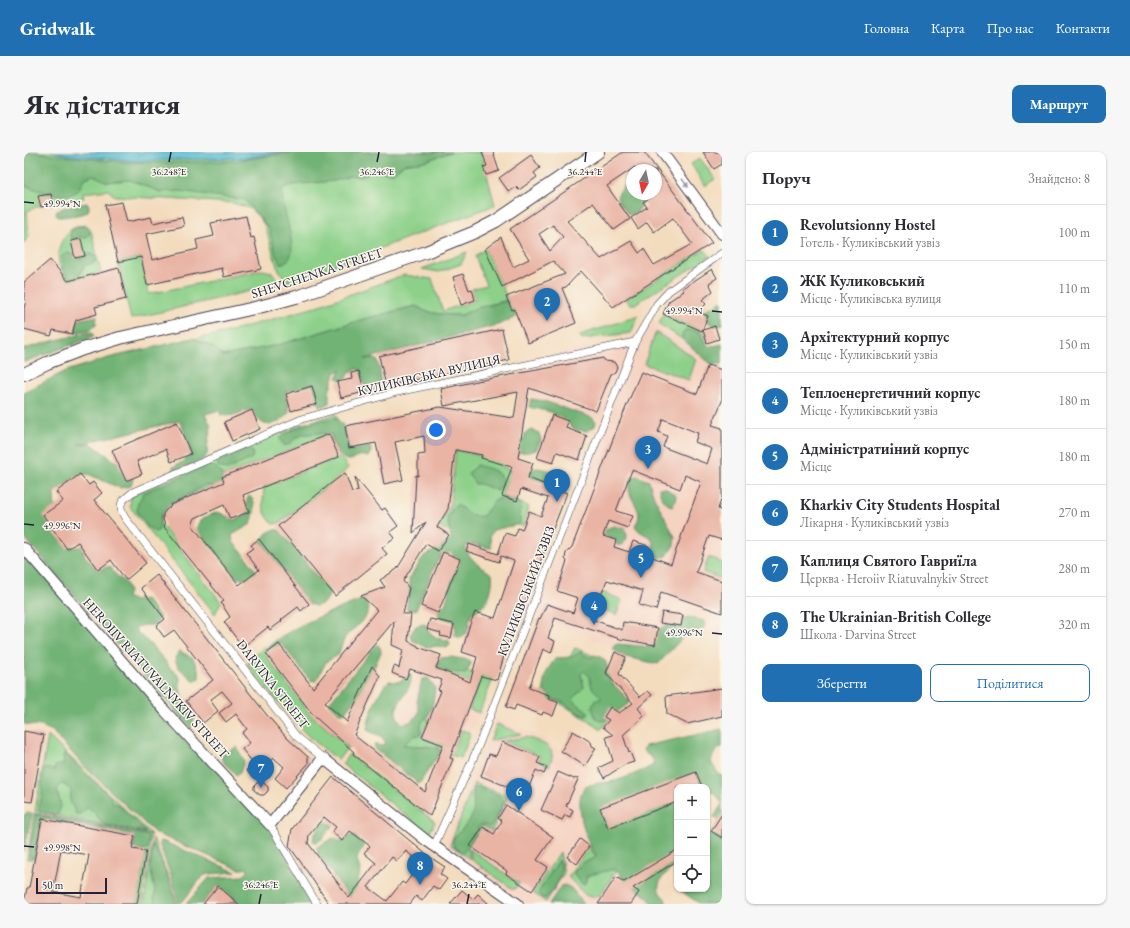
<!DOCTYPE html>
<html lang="uk">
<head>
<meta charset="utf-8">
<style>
	:root { --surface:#fff; --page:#f7f7f7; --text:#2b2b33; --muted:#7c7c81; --line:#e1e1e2; --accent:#1f6fb2 }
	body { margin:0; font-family:"EB Garamond",serif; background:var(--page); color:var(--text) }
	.controls { position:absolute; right:12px; bottom:12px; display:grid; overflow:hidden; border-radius:8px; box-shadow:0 1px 3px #0004 }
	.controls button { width:36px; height:36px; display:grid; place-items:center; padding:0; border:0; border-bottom:1px solid var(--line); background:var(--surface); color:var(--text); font:20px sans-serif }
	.compass { position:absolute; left:602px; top:12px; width:36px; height:36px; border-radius:50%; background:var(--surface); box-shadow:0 1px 3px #0004; rotate:189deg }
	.scale { position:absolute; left:12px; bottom:10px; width:71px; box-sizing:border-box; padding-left:4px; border:2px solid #22223b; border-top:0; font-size:11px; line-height:14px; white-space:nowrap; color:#22223b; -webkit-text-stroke:3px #fbf7ec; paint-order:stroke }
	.you { position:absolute; left:412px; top:278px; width:14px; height:14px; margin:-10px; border:3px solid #fff; border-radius:50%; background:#1a73e8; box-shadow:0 0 0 6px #1a73e833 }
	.badge { display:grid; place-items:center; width:26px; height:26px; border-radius:50%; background:var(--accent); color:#fff; font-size:13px; font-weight:700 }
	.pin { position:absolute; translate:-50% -33px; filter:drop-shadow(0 1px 2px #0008) }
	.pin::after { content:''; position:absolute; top:21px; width:14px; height:12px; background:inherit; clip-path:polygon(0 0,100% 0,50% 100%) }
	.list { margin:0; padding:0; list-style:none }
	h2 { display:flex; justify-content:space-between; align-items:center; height:52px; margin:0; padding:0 16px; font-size:17px }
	h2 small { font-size:13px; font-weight:400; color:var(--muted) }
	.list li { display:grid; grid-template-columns:26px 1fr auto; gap:12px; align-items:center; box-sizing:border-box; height:56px; padding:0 16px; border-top:1px solid var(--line) }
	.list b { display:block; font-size:15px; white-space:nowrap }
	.list p { margin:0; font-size:13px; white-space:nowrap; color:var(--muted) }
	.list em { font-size:13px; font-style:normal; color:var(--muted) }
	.actions { display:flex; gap:8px; padding:12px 16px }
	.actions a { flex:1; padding:9px 0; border:1px solid var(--accent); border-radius:8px; text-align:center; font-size:14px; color:var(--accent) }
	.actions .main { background:var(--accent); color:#fff }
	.icon { flex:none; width:22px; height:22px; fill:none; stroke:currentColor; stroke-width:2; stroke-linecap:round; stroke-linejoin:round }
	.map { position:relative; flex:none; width:698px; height:752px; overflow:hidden; border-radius:8px }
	header { display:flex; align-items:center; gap:24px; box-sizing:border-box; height:56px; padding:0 20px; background:var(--accent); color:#fff }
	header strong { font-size:19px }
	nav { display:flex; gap:22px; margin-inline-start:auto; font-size:14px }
	.intro { display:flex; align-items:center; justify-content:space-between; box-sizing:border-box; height:96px; padding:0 24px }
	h1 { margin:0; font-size:28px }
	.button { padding:10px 18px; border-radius:8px; background:var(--accent); color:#fff; font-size:14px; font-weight:700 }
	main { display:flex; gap:24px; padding:0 24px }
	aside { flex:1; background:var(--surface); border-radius:8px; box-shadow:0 1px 3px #0004 }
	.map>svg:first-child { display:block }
	.built { fill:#f5d3c1 }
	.green { fill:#8cd089; stroke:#577962 }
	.forest { fill:#71b275; stroke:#4a6a58 }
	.water { fill:#54bcd2; stroke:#3b6f86 }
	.building { fill:#e9b4a4; fill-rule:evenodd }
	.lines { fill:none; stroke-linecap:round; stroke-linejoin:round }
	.street-casing { stroke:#413e4f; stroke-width:8 }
	.secondary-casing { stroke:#413e4f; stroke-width:12 }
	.primary-casing { stroke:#413e4f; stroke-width:14 }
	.street { stroke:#fff; stroke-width:7 }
	.secondary { stroke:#fff; stroke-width:10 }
	.primary { stroke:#fff; stroke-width:12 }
	.oneway { fill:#9c9ca7 }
	.ticks { fill:none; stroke:#22223b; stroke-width:1.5 }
	.labels { text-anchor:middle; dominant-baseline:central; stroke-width:3; stroke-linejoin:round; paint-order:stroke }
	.street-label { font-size:13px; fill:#22223b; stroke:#fbf7ec }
	.ticks-label { font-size:10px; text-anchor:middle; fill:#22223b; stroke:#fbf7ec; stroke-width:3; stroke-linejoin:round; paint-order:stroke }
</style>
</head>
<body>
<header>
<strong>Gridwalk</strong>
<nav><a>Головна</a><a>Карта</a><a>Про нас</a><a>Контакти</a></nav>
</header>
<div class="intro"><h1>Як дістатися</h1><a class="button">Маршрут</a></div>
<main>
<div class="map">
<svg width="698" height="752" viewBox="0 0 698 752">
	<rect width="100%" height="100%" fill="#fbf7ec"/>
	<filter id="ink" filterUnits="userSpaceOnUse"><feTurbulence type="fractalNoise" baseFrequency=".025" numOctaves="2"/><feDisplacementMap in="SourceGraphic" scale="8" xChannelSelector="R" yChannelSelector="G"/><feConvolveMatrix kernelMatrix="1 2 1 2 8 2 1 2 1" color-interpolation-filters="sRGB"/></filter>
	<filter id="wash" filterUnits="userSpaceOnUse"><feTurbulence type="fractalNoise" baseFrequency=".012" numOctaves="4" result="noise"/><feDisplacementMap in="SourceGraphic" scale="16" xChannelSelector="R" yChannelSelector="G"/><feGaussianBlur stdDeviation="0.9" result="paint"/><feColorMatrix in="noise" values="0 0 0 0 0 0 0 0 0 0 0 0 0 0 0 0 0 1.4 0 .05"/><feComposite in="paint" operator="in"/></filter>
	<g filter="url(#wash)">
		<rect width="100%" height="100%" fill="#f3dcbe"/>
		<g class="built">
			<path d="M 628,169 L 687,210 L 698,204 L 698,487 L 658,476 L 636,511 L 604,501 L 510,463 L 583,269 L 504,243 L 499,209 L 620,183 Z"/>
			<path d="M 414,510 L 469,527 L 437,606 L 371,584 L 393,520 L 410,526 Z"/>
			<path d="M 472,568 L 519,586 L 523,590 L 564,616 L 556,643 L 556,652 L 559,675 L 568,701 L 645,748 L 643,752 L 501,752 L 420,694 Z"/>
		</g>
		<g class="green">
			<path d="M 0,0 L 28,0 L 43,3 L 112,9 L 223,6 L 259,0 L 457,0 L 471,53 L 269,129 L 262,129 L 253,115 L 241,74 L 234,64 L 225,56 L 209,51 L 91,44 L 84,38 L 59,41 L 60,46 L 15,54 L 3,59 L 5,84 L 0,91 Z"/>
			<path d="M 676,6 L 691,27 L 681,34 L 667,12 Z"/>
			<path d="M 61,73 L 66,76 L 68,82 L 77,121 L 44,129 C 33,116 31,100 40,85 C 43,81 46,77 51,75 C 54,73 58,74 61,73 Z"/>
			<path d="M 461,97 L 484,148 L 452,156 L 438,163 L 427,163 L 415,162 L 401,159 L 391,154 L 340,167 L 254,193 L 199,204 L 190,196 L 170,187 L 199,181 L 288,156 L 380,123 L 408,127 L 419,159 L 451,148 L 448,137 L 462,133 L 451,104 Z"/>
			<path d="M 680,97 L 686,104 L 611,152 L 606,152 L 602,147 Z"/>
			<path d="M 443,100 L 437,112 L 415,120 L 398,117 Z"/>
			<path d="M 117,105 L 125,142 L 238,118 C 248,119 253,123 256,132 L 107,167 L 94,110 Z"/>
			<path d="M 639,162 L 678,179 L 683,191 L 679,188 L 674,179 L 661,178 L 658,184 L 659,188 L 635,172 Z"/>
			<path d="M 614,164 L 607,181 L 558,187 L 556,183 Z"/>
			<path d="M 632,180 L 672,207 L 665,228 L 620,212 Z"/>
			<path d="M 312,262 L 323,293 L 311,296 L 305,282 L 198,325 L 190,333 L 145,352 L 139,359 L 136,371 L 197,450 L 191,462 L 106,355 L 107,345 L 115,340 L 278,272 Z"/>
			<path d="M 432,298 C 452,302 470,307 487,319 L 478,344 L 504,354 L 499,374 L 469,369 L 460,394 L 415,375 L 426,353 Z"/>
			<path d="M 315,305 L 321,311 L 324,316 L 313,327 L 255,371 L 249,372 C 237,359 239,352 240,335 Z"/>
			<path d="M 685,405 L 686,406 L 694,408 L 694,409 L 698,411 L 698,427 L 679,420 Z"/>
			<path d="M 578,440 L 598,448 L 592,463 L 572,454 Z"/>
			<path d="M 240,495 L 244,500 L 241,503 L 286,562 L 324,595 L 314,608 L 283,583 L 272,572 L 224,514 L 224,510 Z"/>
			<path d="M 551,496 L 572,505 L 585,516 L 586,552 L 580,565 L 585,568 L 576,578 L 572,573 L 534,550 L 524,547 L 518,541 L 532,507 L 546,505 Z"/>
			<path d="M 414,510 L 469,527 L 455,561 L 445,557 L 454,533 L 421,520 L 412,518 Z"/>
			<path d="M 403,565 L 405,567 L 398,585 L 429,597 L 438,578 L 447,581 L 437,606 L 416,600 L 413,595 L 379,593 L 390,584 L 398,570 Z"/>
			<path d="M 473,572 L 497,582 L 466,589 Z"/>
			<path d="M 24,584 L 127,682 L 11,659 Z"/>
			<path d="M 502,585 C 510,588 527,592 528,602 C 529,606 526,611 525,614 L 515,610 L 516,604 L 479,589 Z"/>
			<path d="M 325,602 L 411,670 L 406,680 L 404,681 L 318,612 Z"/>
			<path d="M 450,631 L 483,644 L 483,646 L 468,679 L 459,674 L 444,694 L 446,707 L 426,693 Z"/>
			<path d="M 10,661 L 127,683 L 118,752 L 113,752 L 122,700 L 108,697 L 111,684 L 18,667 L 10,707 L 3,707 Z"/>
			<path d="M 129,686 L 146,729 L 153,752 L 120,752 Z"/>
			<path d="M 565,694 L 568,701 L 594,716 L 576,743 L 572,745 L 567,745 L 561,743 L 545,726 L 545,724 Z"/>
			<path d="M 446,697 L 495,731 L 490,738 L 448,708 Z"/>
			<path d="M 536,700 L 540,721 L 522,750 L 509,741 Z"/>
		</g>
		<g class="forest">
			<path d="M 0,0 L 14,0 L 27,3 L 98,10 L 139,11 L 211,9 L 273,0 L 427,0 L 402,9 L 380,12 L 369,21 L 349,20 L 337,25 L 327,24 L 311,29 L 268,33 L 259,36 C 255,54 275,93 265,107 C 263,109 259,111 257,112 L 252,103 L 245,77 L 221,48 L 156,39 L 136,40 L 106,28 L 83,30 L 69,23 L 60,27 C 58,32 56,37 52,40 C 40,48 12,38 0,33 Z"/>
			<path d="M 605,31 L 608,32 L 608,42 L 620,42 L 621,44 L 615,58 L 605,63 L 595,50 L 593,44 L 599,35 Z"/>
			<path d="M 63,51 L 65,54 C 65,57 65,58 63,60 C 58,63 40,65 34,65 L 32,63 L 33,59 L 39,56 Z"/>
			<path d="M 62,74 L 66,80 L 64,84 L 62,86 L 55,85 L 48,87 L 46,85 L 47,79 L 53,75 Z"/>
			<path d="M 43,100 L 55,107 C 61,105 65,99 71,104 L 72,109 L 71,110 L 60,114 L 55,124 L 47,127 L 44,126 L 39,117 L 37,105 Z"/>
			<path d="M 487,148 L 494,164 L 474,173 L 341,207 L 349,206 L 353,208 C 358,221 360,240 342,241 L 337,219 L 333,217 L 325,220 L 323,225 L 316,228 L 313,226 L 317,217 L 311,221 L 305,240 L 305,251 L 302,253 L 296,255 L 289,232 L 261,240 L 264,250 L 265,260 C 258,269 243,279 234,267 C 232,265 231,261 229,258 C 216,257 211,267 197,263 L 195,258 L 181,262 L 187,274 L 186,282 L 184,287 L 183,303 L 178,308 L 148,320 L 149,315 L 159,310 L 167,302 L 164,288 L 156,269 L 55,292 L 66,291 L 106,320 L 109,327 L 107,334 L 96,336 L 64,322 L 56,322 L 30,340 L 31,361 L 29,381 L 44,396 L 56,395 L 59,393 L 60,403 L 74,419 L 82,415 L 86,415 L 91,422 L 102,431 L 105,440 L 103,445 L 110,449 L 121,447 L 136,465 L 131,473 L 122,473 L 111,475 L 114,481 L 126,492 L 143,511 L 145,516 L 151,520 L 156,526 C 154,542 162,552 171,564 L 167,576 L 98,499 L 0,385 L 0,240 L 42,219 L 62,213 L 84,206 L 169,186 L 190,196 L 199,204 L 254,193 L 340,167 L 392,154 L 401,159 L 415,162 L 427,163 L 438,163 L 452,156 Z"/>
			<path d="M 696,149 L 698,150 L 698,173 L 691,174 L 684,170 L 683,162 L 680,159 C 685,154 691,155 696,149 Z"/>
			<path d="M 73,164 L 72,172 L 68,177 L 51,181 L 54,168 Z"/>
			<path d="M 661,178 L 675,179 L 679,188 L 686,195 L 698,192 L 698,212 C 695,212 691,212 688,212 C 684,211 665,192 659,188 L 658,182 Z"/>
			<path d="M 68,180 L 70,183 L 69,185 L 0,210 L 0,197 L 28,189 Z"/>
			<path d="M 507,247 L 520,249 L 569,266 L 572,269 L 571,274 L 564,279 L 553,278 L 546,274 L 543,269 L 527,260 L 505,255 Z"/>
			<path d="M 312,266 L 319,273 L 325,296 L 328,298 L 346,295 L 347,299 L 344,305 C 341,304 337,303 334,304 C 331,305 329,308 326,308 C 313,309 311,290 307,282 C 299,281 280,281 274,285 C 268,288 269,291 261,294 L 255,287 C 267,275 295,268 312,266 Z"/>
			<path d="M 508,278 L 515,281 L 517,288 L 512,298 L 504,300 L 488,301 L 492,292 L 501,286 L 501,281 Z"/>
			<path d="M 222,297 L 226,298 L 229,300 L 228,306 L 203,318 L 194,314 L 194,310 Z"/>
			<path d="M 186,313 L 191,315 L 198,321 L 198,331 L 201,337 L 181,333 L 154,349 L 147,350 L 137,364 L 135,378 L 131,380 L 123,374 L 113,359 L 114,351 L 117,346 L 119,341 Z"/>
			<path d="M 452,313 C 465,317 476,316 479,332 L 474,339 L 456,332 L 451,332 L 444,322 Z"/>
			<path d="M 513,316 L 524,318 L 546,326 L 546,330 L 544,334 L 537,335 L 508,326 L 504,323 L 506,319 Z"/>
			<path d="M 613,324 L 625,329 L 630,345 L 651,385 L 650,393 L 643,404 L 635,406 L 628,402 C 629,398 630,393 629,389 C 626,382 615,383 611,373 C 625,356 596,346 608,325 Z"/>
			<path d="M 635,336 L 641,336 L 652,343 L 651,350 L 648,355 C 641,351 635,344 635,336 Z"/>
			<path d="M 225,344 C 234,349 230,363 227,372 L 208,383 L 209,390 L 222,405 L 260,458 L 227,427 C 222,425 218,427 213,426 L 172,376 L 179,366 L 194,360 L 211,368 L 223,363 L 223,347 Z"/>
			<path d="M 479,346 L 490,348 L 497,353 L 496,372 L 469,378 L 466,384 L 467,396 C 455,395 453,390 441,394 C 444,407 457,415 468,422 C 470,430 465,451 458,455 C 453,458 448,460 446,466 C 444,470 445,475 445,479 L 436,486 L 430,483 L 432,477 L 429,469 L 416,465 L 414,461 L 422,451 L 430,420 L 437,411 L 426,400 L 418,403 L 412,411 L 392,458 L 383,457 C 383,447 388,437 385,427 L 400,404 L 408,400 L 427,388 C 426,369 417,369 433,352 C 444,361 445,365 459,364 L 471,348 Z"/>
			<path d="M 590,374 L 600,377 C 605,384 603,388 598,393 L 593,393 L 592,387 L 578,382 L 579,378 Z"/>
			<path d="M 249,378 L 255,378 L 306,440 C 305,448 299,452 292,454 L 285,452 L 237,389 L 243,381 Z"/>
			<path d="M 0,396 L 256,689 L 286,752 L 216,752 L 196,734 L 193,734 L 178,752 L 162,752 L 185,726 L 219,724 L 225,719 L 222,716 L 219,717 L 215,717 L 131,681 L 62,616 L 33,585 L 29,579 L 17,574 L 0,572 Z"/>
			<path d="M 337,448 L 341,449 L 345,457 L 341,466 L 321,485 L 314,503 L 302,510 L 292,529 L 286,528 L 257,491 L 243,498 L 242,496 C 269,473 305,461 337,448 Z"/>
			<path d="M 664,465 L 680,469 L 682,472 L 681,475 L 670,481 L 661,483 L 634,512 L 602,505 L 588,497 L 591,493 L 594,492 L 627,495 C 634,490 631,476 641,474 C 646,473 652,475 658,475 L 660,467 Z"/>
			<path d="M 401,472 C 405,484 413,486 425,489 L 426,493 L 423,496 L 414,494 L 402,495 L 388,488 L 386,483 L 392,474 Z"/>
			<path d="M 353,492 L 356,495 L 357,500 L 344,529 L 337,549 L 330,548 L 320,561 L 315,561 L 305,551 Z"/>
			<path d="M 155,499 L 169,506 L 175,519 L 175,526 L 170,529 L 154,515 L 151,506 Z"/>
			<path d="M 556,500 L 566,506 L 570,503 L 576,505 L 582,510 L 583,516 L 581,521 L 588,531 L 605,548 L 604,552 L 580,569 C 571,570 570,562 568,555 L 571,548 L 576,547 L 577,545 L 568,536 L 565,524 L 560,519 L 557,522 L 560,535 L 549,546 C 552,554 562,555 564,562 L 563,564 C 553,563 547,555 538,550 C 535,549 529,548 526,545 C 513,534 523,517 532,506 L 548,505 Z"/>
			<path d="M 427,505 L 445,508 L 447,512 L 441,522 L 416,518 L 413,515 L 416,506 Z"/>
			<path d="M 387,522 C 390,538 370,551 372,561 C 372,564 376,569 378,572 L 386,570 L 394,562 L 395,557 L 393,550 L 398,527 L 404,526 L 411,535 C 410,545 409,557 403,566 C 402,566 398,569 398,570 C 397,573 397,579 397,583 L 390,584 L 379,593 L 413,595 L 417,601 L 413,605 L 395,632 L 350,596 L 351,592 L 358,594 L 362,591 L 358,585 L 343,578 C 345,563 354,539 365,529 L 374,530 Z"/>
			<path d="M 698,577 L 698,595 C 691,598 689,603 687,610 L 695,623 L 698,624 L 698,670 L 690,665 L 698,652 C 696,646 689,640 684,637 L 683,638 L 683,635 L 653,635 L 653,712 C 645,718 630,730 636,741 C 639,745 642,746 642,752 L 629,752 L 623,745 L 599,727 L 594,719 L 590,717 L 566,723 L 563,724 L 561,732 L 558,732 L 550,722 L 550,719 L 560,710 L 571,706 L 572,703 C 566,697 560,678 558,669 C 556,658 552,637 566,633 C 574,630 583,631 591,629 C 604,625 616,620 628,614 L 630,609 C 627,604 622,603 619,598 L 621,594 Z"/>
			<path d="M 213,595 L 220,609 L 216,621 L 212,623 L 201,612 L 197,606 L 200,602 Z"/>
			<path d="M 41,601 L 59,620 L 86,644 L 89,651 L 94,652 L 122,680 L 82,673 L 76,668 L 67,657 L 63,656 L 56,662 L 52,662 L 46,649 L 47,638 L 39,632 L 36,633 L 33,639 L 37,654 L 34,662 L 20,661 L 15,658 C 14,652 18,648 18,642 C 19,633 17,625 21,616 L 29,618 L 31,617 L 31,614 L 40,612 L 39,605 Z"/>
			<path d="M 454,635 L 476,644 L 480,648 C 478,654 470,672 466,675 L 461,673 L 456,673 L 444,695 L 440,700 L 431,696 L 428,689 C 434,679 446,672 449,661 C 451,653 448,645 450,636 Z"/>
			<path d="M 3,661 L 8,661 L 0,700 L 0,663 Z"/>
			<path d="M 12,662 L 121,683 L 125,685 L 123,697 L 116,698 L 110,695 L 111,684 L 17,666 L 11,701 L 8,706 L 5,704 Z"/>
			<path d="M 301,670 L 309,673 L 298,687 L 292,691 L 289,689 C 290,680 294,676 301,670 Z"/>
			<path d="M 683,678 L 698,688 L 698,748 L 696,752 L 676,752 L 654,737 L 683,737 Z"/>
			<path d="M 327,683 L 330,683 L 340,693 C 340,698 334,701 333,707 C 333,711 336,715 336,719 C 336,727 331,734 333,741 L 326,746 L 294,702 L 293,695 L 309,686 L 317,690 Z"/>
			<path d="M 138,689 L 212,720 L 184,722 L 179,724 L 159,749 L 155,752 L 147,724 L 136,694 L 135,690 Z"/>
			<path d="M 129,692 L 145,727 L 153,752 L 131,752 L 130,745 L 131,740 L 126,714 Z"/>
			<path d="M 535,708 C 542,722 532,733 524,744 L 522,746 L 519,746 L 515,743 L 515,739 Z"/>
			<path d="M 541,733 L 547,736 L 560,752 L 525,752 L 537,734 Z"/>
		</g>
		<path class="water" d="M 28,0 L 259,0 L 223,6 L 112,9 L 43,3 Z"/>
		<g id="blocks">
			<g class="building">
				<path d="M 458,0 L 469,0 L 475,19 L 462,23 L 459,15 L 463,14 Z"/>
				<path d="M 599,0 L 620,0 L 688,91 L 589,155 L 557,119 L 542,135 L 538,136 L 552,171 L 504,191 L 490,157 L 488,158 L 482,145 L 541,122 L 529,109 L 478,135 L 461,97 L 477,85 L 489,115 L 505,107 L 486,77 ZM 611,15 L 613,18 L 632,18 L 632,42 L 619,50 L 623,55 L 607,66 L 614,77 L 623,70 L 630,80 L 649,66 L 668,92 L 630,113 L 620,97 L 615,101 L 607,89 L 577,107 L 543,69 L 569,51 L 590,78 L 606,67 L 583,34 ZM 529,73 L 539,85 L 526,99 L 515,82 Z"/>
				<path d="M 679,0 L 698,0 L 698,12 L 690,17 Z"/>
				<path d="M 507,3 L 516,16 L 510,21 L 513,25 L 495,38 L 492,35 L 485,40 L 475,26 Z"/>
				<path d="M 27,42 L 30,52 L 17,55 L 14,44 Z"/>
				<path d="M 98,50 L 103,70 L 127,65 L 129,71 L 158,65 L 160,74 L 122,82 L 128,108 L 174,97 L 172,88 L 190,84 L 187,71 L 222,64 L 227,86 L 230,85 L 237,117 L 200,125 L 198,116 L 123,133 L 117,105 L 94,110 L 81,53 Z"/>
				<path d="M 57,87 L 61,104 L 51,106 L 47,89 Z"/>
				<path d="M 26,108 L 44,129 L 95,116 L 102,147 L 71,155 L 73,162 L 52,168 L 48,182 L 29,178 L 27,184 L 0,177 L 0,156 L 2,148 L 0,146 L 0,130 Z"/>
				<path d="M 688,117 L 693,126 L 685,131 L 689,139 L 678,148 L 682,152 L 674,160 L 684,164 L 678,179 L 639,162 L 645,149 L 660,139 L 658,137 Z"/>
				<path d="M 439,122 L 445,138 L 448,137 L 451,148 L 437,153 L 429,125 Z"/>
				<path d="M 691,174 L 695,187 L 683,191 L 679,178 Z"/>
				<path d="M 478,177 L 485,208 L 362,234 L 355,204 Z"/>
				<path d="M 579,206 L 581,209 L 590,210 L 593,215 L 591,220 L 587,222 L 572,259 L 505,236 L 494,306 L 509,311 L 504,326 L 543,341 L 526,384 L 525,384 L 514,417 L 493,470 L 492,470 L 484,490 L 473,528 L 457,524 L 426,606 L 429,607 L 406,664 L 329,602 L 330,600 L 290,564 L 242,502 L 255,492 L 289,536 L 353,458 L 337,444 L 361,435 L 356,428 L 373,417 L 402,370 L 389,381 L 392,323 L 394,324 L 394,303 L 401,302 L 400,284 L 371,290 L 379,328 L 360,332 L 352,291 L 325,296 L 321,274 L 416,255 L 490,266 L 494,240 L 420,254 L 417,237 L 453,229 ZM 431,298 L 458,303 L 457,306 L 488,315 L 478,344 L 493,349 L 497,337 L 524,346 L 517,364 L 505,359 L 498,378 L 494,376 L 491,384 L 481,381 L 474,402 L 445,392 L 442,399 L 475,410 L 477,404 L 490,409 L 471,466 L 451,460 L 445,475 L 438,500 L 453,505 L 446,530 L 412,516 L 417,503 L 394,495 L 394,494 L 384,489 L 387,462 L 379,462 L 385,436 L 379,429 L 402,392 L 414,399 L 425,383 L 413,375 L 424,357 ZM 370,469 L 368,493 L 379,498 L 375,516 L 370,514 L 368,521 L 382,527 L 386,517 L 418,528 L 414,538 L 417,539 L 398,585 L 419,593 L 401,640 L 330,583 L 356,524 L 348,514 L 323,570 L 301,551 Z"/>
				<path d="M 684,213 L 698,218 L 698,249 L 688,273 L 698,276 L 698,345 L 694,357 L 698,359 L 698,388 L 685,384 L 672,420 L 698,429 L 698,461 L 637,440 L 632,458 L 615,453 L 619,439 L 583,428 L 567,467 L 598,478 L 599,470 L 634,476 L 631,493 L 596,487 L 531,466 L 524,486 L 531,489 L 527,501 L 519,497 L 505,536 L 525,543 L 524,547 L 534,550 L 529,564 L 519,560 L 518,563 L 492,553 L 490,558 L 482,555 L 515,466 L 516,467 L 523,452 L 549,461 L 554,446 L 533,439 L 543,409 L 541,407 L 542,401 L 548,395 L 594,274 L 617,220 L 673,242 ZM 639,267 L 674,281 L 671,290 L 688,297 L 683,312 L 639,295 L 643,284 L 634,280 ZM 608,318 L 656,337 L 661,323 L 677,330 L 647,412 L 623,403 L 625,394 L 609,389 L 605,400 L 590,395 L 592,388 L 579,384 L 584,369 L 604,376 L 609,364 L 592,359 Z"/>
				<path d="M 335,219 L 339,235 L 335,236 L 336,241 L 317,246 L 313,230 L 328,227 L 327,221 Z"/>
				<path d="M 288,234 L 293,252 L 267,259 L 262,242 Z"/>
				<path d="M 228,258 L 236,277 L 208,289 L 200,270 Z"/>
				<path d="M 528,263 L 544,269 L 542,276 L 563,284 L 555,308 L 533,300 L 529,311 L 513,306 Z"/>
				<path d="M 153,270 L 167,302 L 147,310 L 142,297 L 113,309 L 118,322 L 102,329 L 88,298 Z"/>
				<path d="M 305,282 L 315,305 L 219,343 L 225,360 L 206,367 L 200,353 L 171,366 L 168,373 L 215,433 L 235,418 L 222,401 L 229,396 L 227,393 L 235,387 L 285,452 L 277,459 L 274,455 L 257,468 L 258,469 L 246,478 L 244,475 L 219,495 L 200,470 L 206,465 L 197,451 L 200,449 L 140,375 L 141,374 L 139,367 L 139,362 L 142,358 L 147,354 L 146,353 L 200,330 L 198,325 Z"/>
				<path d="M 321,321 L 328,340 L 334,339 L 331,325 L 358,358 L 361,356 L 374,374 L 366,380 L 371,386 L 358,396 L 363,402 L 311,444 L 254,374 L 305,333 Z"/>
				<path d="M 56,322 L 65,333 L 69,330 L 78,341 L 70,348 L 122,411 L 102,428 L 87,408 L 74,418 L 54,390 L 43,397 L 19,363 L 39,349 L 32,340 Z"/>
				<path d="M 419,400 L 436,407 L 414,461 L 397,454 Z"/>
				<path d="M 133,423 L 242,562 L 263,586 L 284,605 L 284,612 L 262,636 L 251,626 L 260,615 L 250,606 L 228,625 L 222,618 L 230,612 L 218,597 L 226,591 L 218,581 L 223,577 L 212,562 L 202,570 L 195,561 L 208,551 L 198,539 L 186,548 L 194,559 L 179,571 L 162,549 L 189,528 L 150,478 L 140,485 L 132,474 L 141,467 L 117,436 Z"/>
				<path d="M 638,460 L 659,463 L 657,474 L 636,471 Z"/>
				<path d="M 406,467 L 430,472 L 427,486 L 416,484 L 417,481 L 403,477 Z"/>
				<path d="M 591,500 L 602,505 L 595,522 L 616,545 L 624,539 L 628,543 L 614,556 L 620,564 L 599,583 L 605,601 L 606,600 L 610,610 L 600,613 L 580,626 L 574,616 L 589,609 L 582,585 L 589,583 L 579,575 L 585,568 L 580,565 L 586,555 L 595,561 L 609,551 L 582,521 Z"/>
				<path d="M 698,536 L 698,564 L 663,572 L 643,562 L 642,544 Z"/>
				<path d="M 0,579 L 20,583 L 8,650 L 0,649 Z"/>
				<path d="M 549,579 L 567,590 L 568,594 L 572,596 L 561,614 L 537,599 Z"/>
				<path d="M 478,590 L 516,605 L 513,611 L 523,615 L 520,622 L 512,618 L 502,642 L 457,624 L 465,602 L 472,604 Z"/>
				<path d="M 534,620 L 550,627 L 555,625 L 542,654 L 549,658 L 546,665 L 541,663 L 538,668 L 517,658 Z"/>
				<path d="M 672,620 L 678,635 L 653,635 L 653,650 L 584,676 L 576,656 Z"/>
				<path d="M 309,625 L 403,703 L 421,715 L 416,722 L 423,727 L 415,738 L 409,734 L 398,749 L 392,744 L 386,752 L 305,752 L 276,709 L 265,694 L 268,677 ZM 300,665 L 312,675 L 308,680 L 318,689 L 326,679 L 346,694 L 340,701 L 352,711 L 325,746 L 284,691 L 285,683 ZM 382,699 L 397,711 L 381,732 L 378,730 L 363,749 L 344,735 L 368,705 L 373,709 Z"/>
				<path d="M 236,628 L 244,635 L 244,639 L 240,643 L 236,643 L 230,638 L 230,634 Z"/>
				<path d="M 482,653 L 529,685 L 513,708 L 524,715 L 508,739 L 482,722 L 483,719 L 446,694 L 459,675 L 470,682 L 478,669 L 474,666 Z"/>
				<path d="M 698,662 L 698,686 L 687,679 Z"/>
				<path d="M 18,667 L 111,684 L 108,697 L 122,699 L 113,752 L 0,752 L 3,736 L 5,736 ZM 37,698 L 65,703 L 57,745 L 29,740 Z"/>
				<path d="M 556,687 L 565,694 L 553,712 L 543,705 Z"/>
				<path d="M 653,698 L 653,709 L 609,736 L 615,740 L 607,752 L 574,752 L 592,725 L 600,730 Z"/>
				<path d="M 194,734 L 215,752 L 179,752 Z"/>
				<path d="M 438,738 L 449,747 L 454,742 L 465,752 L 426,752 Z"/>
			</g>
		</g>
	</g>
	<g filter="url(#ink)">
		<use href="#blocks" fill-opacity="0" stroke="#413e4f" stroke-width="1"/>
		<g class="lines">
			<defs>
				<g id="street">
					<path d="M 299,606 L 272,584 L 218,514 L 101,366 C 93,353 97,349 109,340 L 278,267 L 373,240 L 611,190"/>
					<path d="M 246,673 L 293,752"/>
					<path d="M 410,694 L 452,600 L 611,190 L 633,152 L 645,139 L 698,101"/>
				</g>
				<g id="secondary">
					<path d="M 638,0 L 698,82"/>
					<path d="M 0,396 L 142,560 L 246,673 L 299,606 L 403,689 L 494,752"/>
				</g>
				<path id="primary" d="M 0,222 L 23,211 L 59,197 L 96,186 L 235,155 L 272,145 L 402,100 L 451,80 L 472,69 L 574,0"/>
			</defs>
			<use href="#street" class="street-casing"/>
			<use href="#secondary" class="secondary-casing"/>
			<use href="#primary" class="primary-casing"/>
			<use href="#street" class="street"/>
			<use href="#secondary" class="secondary"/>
			<use href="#primary" class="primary"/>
		</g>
		<defs><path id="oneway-solid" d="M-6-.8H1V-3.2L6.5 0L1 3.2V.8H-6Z"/></defs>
		<use class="oneway" href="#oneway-solid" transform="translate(661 31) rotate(54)"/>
	</g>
	<path class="ticks" d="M 145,10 L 147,0M 353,10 L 355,0M 561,10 L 562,0M 0,50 L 10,51M 688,159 L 698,160M 0,372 L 10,373M 688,481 L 698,482M 0,694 L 10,695M 235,752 L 237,742M 443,752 L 445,742"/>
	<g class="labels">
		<g class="street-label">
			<text transform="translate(293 121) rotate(-18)">SHEVCHENKA STREET</text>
			<text transform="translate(405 223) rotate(-13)">КУЛИКІВСЬКА ВУЛИЦЯ</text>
			<text transform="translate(502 439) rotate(-69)">КУЛИКІВСЬКИЙ УЗВІЗ</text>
			<text transform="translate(132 526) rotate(48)">HEROIIV RIATUVALNYKIV STREET</text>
			<text transform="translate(249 532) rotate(52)">DARVINA STREET</text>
		</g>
	</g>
	<g class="ticks-label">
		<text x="353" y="23">36.246°E</text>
		<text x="145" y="23">36.248°E</text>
		<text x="561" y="23">36.244°E</text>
		<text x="38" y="55">49.994°N</text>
		<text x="660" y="162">49.994°N</text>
		<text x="38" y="377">49.996°N</text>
		<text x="660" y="484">49.996°N</text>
		<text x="38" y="699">49.998°N</text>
		<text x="237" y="736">36.246°E</text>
		<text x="445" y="736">36.244°E</text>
	</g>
</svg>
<div class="controls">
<button>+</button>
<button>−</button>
<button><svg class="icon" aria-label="locate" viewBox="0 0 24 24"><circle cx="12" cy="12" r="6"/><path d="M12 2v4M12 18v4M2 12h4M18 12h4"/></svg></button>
</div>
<svg class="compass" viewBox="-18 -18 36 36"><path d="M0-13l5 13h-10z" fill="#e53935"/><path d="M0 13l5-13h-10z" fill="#7c7c81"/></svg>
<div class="scale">50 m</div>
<div class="you"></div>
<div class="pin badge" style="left:533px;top:350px">1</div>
<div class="pin badge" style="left:523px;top:169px">2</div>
<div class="pin badge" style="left:624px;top:317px">3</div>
<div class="pin badge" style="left:570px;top:473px">4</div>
<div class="pin badge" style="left:617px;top:426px">5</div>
<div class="pin badge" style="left:495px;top:659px">6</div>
<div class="pin badge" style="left:237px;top:636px">7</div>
<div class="pin badge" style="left:396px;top:733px">8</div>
</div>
<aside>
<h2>Поруч<small>Знайдено: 8</small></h2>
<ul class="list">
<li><span class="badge">1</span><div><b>Revolutsionny Hostel</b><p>Готель · Куликівський узвіз</p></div><em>100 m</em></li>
<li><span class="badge">2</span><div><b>ЖК Куликовський</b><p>Місце · Куликівська вулиця</p></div><em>110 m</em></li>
<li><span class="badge">3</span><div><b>Архітектурний корпус</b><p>Місце · Куликівський узвіз</p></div><em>150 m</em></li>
<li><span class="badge">4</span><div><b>Теплоенергетичний корпус</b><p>Місце · Куликівський узвіз</p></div><em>180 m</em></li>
<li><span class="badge">5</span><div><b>Адміністратиіний корпус</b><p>Місце</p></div><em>180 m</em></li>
<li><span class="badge">6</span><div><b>Kharkiv City Students Hospital</b><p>Лікарня · Куликівський узвіз</p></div><em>270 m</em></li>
<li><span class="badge">7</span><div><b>Каплиця Святого Гавриїла</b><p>Церква · Heroiiv Riatuvalnykiv Street</p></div><em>280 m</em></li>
<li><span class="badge">8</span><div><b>The Ukrainian-British College</b><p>Школа · Darvina Street</p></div><em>320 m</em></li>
</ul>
<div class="actions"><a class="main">Зберегти</a><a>Поділитися</a></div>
</aside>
</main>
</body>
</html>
